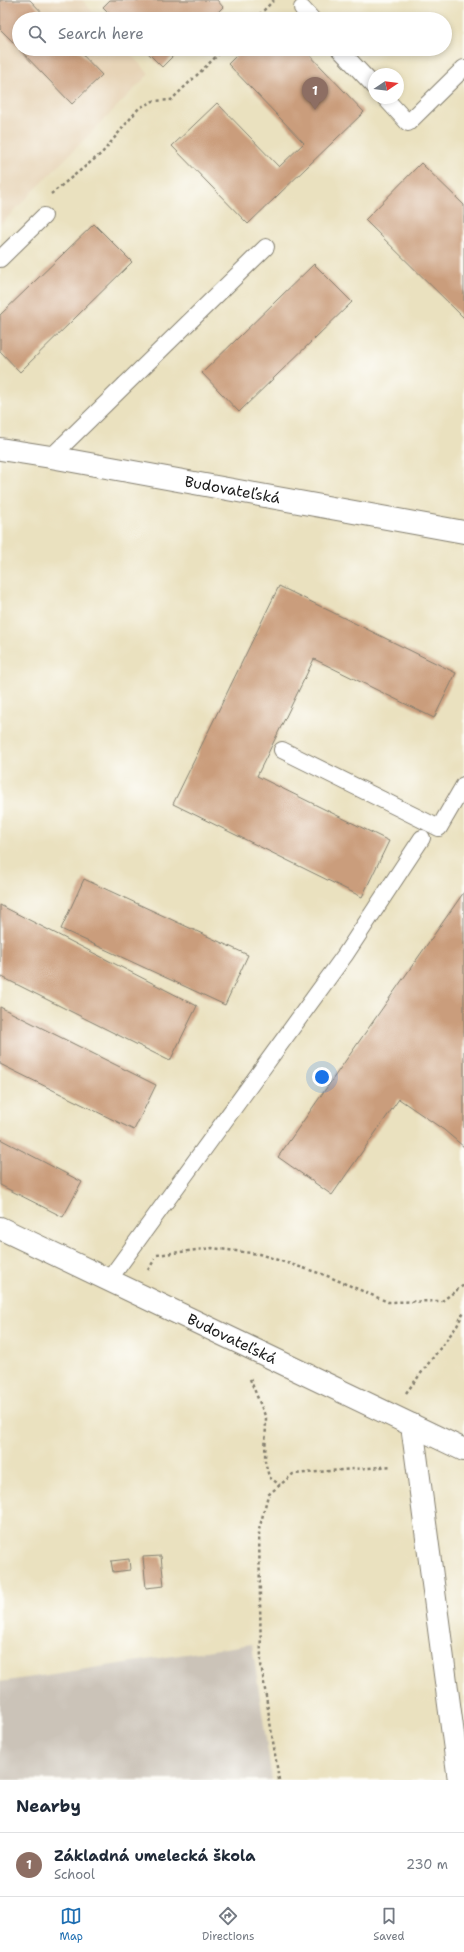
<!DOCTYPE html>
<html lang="en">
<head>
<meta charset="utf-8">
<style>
	:root { --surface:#fff; --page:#f2f2f3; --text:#1f2937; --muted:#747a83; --line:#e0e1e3; --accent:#1f6fb2 }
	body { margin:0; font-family:"Shantell Sans",sans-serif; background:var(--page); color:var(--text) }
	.compass { position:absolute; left:368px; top:68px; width:36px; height:36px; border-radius:50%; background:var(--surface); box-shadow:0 2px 6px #0003; rotate:77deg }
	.you { position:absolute; left:322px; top:1077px; width:14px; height:14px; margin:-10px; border:3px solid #fff; border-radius:50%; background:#1a73e8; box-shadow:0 0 0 6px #1a73e833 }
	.badge { display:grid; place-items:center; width:26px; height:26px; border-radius:50%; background:var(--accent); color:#fff; font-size:13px; font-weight:700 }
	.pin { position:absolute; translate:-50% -33px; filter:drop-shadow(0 1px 2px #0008) }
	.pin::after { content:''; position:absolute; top:21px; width:14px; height:12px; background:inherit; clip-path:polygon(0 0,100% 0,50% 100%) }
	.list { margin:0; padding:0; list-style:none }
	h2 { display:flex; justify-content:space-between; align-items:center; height:52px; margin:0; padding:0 16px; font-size:17px }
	h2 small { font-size:13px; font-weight:400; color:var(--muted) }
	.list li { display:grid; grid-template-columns:26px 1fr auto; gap:12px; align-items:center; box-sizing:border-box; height:64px; padding:0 16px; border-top:1px solid var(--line) }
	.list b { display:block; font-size:15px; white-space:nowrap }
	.list p { margin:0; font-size:13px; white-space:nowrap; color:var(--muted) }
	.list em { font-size:13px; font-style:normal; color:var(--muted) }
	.icon { flex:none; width:22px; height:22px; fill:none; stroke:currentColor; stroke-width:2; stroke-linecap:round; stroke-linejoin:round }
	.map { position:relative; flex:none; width:464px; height:1780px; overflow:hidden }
	.search { position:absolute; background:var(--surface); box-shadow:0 2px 6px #0003; left:12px; right:12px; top:12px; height:44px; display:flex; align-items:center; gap:10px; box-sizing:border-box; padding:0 14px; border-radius:22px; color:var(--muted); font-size:15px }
	.sheet { height:116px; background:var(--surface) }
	nav { display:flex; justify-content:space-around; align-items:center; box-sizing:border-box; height:56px; border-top:1px solid var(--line); background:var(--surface); font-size:11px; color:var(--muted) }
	nav a { display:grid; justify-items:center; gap:2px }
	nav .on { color:var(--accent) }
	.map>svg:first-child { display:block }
	.built { fill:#e7d4b7 }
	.industrial { fill:#cbc3b8 }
	.building { fill:#ca9d7b }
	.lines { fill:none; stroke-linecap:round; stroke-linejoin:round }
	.service-casing { stroke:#837e6e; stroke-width:18 }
	.minor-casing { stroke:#837e6e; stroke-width:24 }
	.path { stroke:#837e6e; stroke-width:2.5; stroke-dasharray:3 3; stroke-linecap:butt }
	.service { stroke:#fff; stroke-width:16 }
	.minor { stroke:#fff; stroke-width:22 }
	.labels { text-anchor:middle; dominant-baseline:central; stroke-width:4; stroke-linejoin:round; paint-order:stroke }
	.street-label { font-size:15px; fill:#1c1c1c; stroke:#fdfcf7 }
</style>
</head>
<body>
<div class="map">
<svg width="464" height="1780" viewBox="0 0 464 1780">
	<rect width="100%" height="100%" fill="#fdfcf7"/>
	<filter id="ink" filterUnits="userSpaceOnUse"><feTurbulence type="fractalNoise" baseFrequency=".025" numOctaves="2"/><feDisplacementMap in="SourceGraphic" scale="8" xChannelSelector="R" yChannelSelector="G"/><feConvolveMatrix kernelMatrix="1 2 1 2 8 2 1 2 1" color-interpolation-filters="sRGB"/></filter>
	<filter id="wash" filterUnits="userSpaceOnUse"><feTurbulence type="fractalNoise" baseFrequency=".012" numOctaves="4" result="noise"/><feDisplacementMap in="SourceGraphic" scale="16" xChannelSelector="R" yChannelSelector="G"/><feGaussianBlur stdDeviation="0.9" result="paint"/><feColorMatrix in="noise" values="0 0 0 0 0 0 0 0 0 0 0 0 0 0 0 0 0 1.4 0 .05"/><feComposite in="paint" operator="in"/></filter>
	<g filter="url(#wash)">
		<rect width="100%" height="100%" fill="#eae1bf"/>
		<path class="built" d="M 0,0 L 82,0 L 99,19 L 19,19 L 19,49 L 126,49 L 149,74 L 0,225 Z"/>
		<path class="industrial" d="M 252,1644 L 272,1780 L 0,1780 L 0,1682 Z"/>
		<g id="blocks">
			<g class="building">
				<path d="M 0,0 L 30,0 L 48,19 L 19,19 L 19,48 L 0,29 Z"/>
				<path d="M 110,0 L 217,0 L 223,7 L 211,19 L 115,19 L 103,7 Z"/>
				<path d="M 19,49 L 77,49 L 102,75 L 72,104 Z"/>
				<path d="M 144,49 L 180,49 L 162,67 Z"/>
				<path d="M 243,49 L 304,49 L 364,112 L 248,224 L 172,146 L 217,103 L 279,167 L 304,143 L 228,64 Z"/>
				<path d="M 421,163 L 464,205 L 464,318 L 365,220 Z"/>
				<path d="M 94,224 L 132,262 L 20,372 L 0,351 L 0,315 Z"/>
				<path d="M 314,264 L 352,302 L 239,412 L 202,373 Z"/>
				<path d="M 279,586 L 456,673 L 434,718 L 314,659 L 257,776 L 389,841 L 362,897 L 173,804 Z"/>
				<path d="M 84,879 L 248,955 L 225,1005 L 61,929 Z"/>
				<path d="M 464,892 L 464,1147 L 444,1130 L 399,1099 L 332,1195 L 278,1157 Z"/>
				<path d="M 0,905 L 197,1006 L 170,1061 L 0,976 Z"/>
				<path d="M 0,1007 L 156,1085 L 134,1130 L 0,1064 Z"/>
				<path d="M 0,1139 L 82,1182 L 63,1217 L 0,1185 Z"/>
				<path d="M 161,1556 L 164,1586 L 146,1588 L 143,1557 Z"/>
				<path d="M 129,1559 L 130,1570 L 113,1572 L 111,1561 Z"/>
			</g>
		</g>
	</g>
	<g filter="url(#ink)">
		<use href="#blocks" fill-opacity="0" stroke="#837e6e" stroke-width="1"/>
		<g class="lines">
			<defs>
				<g id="service">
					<path d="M 302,8 L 312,19"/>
					<path d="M 339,49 L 374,86"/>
					<path d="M 385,98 L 408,123 L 464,68"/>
					<path d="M 0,259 L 44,216"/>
					<path d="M 51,457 L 266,247"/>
					<path d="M 282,750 L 439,828 L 464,785"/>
					<path d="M 108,1281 L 345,955 L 422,838"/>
				</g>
				<g id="minor">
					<path id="s1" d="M 0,449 L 51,457 L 464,532"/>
					<path id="s2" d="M 0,1228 L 464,1450"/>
					<path d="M 412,1425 L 459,1780"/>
				</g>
			</defs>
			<use href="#service" class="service-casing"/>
			<use href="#minor" class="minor-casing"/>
			<g class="path">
				<path d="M 255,19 L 274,0"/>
				<path d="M 51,194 L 102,153 L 139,108 L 153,101 L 171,100 L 224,49"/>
				<path d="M 157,1255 L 212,1248 L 259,1254 L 325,1275 L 388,1302 L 442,1301 L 464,1285"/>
				<path d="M 148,1270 L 155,1259"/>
				<path d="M 250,1379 L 266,1418 L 265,1461 L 269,1477 L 280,1485"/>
				<path d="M 406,1393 L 457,1326 L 464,1311"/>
				<path d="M 279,1780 L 261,1664 L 259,1530 L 268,1495 L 293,1474 L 392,1466"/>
			</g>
			<use href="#service" class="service"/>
			<use href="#minor" class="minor"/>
		</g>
	</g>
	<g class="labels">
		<g class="street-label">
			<text stroke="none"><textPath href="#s1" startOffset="236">Budovateľská</textPath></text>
			<text stroke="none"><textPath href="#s2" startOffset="257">Budovateľská</textPath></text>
		</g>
	</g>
</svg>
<svg class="compass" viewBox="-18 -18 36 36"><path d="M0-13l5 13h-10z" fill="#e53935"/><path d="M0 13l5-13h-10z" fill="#747a83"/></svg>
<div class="you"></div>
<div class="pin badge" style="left:315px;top:110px;background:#8d6e63">1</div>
<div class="search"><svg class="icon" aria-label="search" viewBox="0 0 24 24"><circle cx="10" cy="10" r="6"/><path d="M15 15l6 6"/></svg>Search here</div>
</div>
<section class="sheet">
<h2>Nearby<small></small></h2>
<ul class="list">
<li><span class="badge" style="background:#8d6e63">1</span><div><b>Základná umelecká škola</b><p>School</p></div><em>230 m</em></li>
</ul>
</section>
<nav>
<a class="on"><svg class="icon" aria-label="map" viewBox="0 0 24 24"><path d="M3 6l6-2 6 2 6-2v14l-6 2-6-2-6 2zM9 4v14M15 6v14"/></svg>Map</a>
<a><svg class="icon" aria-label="directions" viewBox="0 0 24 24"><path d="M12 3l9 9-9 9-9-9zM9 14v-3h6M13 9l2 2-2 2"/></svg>Directions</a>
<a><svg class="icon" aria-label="saved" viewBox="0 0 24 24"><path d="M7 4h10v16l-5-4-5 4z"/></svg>Saved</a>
</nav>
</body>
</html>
